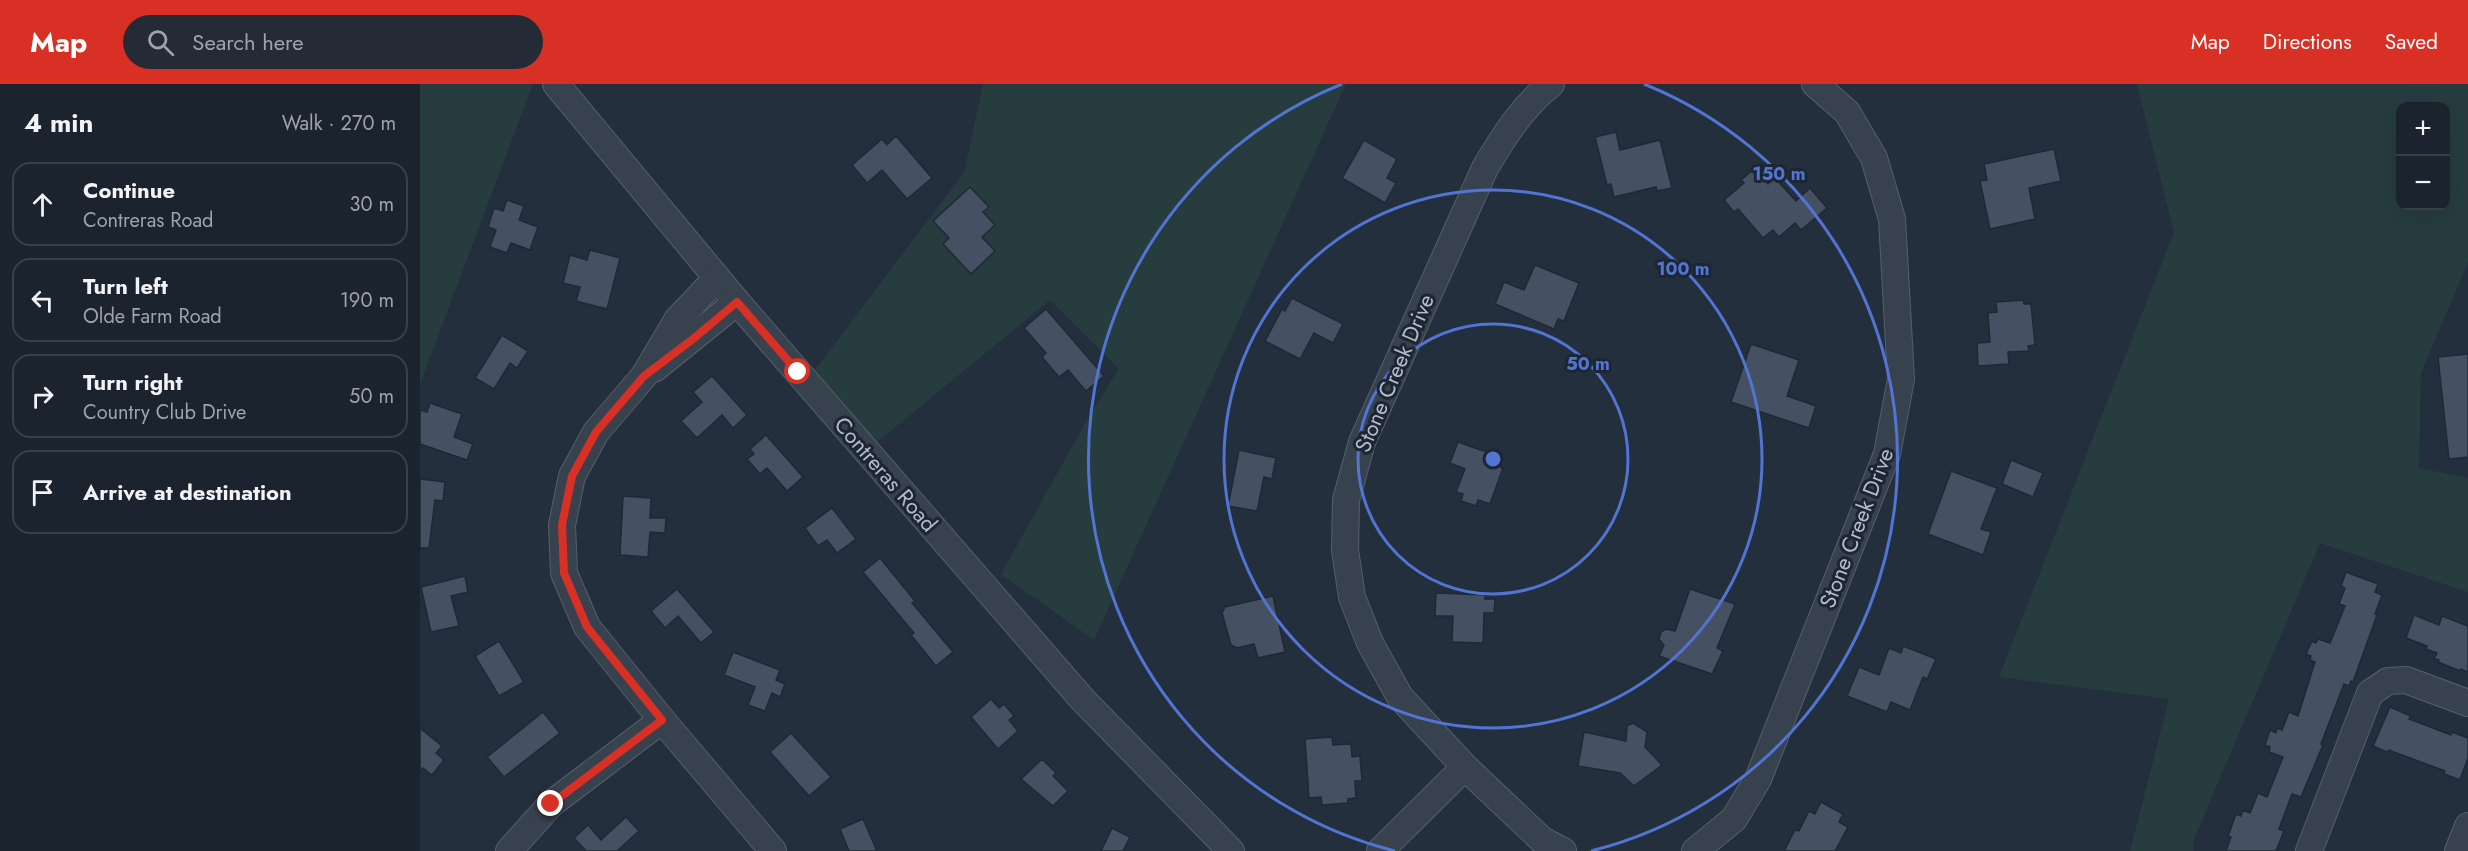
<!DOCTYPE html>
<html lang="en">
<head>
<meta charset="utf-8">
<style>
	:root { --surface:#1b232e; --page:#242b36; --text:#f1f3f6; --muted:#a0a4aa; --line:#39404a; --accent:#d93025 }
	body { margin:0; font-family:Jost,sans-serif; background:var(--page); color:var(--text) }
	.controls { position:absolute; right:18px; top:18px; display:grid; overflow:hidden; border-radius:12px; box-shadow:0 6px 24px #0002 }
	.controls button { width:54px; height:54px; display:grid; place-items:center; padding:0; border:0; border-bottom:2px solid var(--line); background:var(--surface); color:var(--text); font:30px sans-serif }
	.stop { position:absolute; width:18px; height:18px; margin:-14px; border:4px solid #d93025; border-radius:50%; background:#fff }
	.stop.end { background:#d93025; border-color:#fff; box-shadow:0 2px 6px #0008 }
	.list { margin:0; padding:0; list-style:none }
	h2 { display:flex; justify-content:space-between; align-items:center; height:78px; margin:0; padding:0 24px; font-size:26px }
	h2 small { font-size:20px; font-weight:400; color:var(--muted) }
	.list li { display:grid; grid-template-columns:39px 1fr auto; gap:18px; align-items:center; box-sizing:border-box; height:84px; margin:0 12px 12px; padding:0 12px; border:2px solid var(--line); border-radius:18px }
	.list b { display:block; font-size:22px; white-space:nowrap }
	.list p { margin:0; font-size:20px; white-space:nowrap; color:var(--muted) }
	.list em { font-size:20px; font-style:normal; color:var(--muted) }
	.icon { flex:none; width:33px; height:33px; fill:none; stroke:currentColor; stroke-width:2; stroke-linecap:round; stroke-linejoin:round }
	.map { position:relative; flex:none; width:2048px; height:767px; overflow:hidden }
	header { display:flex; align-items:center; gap:36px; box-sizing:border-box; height:84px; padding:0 30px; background:var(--accent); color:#fff }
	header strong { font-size:28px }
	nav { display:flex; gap:33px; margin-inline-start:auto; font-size:21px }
	.search { width:420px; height:54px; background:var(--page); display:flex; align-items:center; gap:15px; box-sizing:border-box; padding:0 21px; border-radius:33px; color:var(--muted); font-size:22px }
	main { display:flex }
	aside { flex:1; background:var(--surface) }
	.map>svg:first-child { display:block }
	.green { fill:#263c3f; fill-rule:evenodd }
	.building { fill:#455162; stroke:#1f2835; stroke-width:1.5 }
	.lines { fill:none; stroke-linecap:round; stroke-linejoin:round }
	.minor-casing { stroke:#565f6c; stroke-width:28 }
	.minor { stroke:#38414e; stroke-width:26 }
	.route { stroke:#d93025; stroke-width:8 }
	.ring { fill:none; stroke:#5274d3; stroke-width:3 }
	.labels { text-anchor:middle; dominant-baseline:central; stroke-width:6; stroke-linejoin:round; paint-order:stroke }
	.street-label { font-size:22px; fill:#b4bcc9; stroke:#1d2633 }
	.centre { fill:#5274d3; stroke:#1d2633; stroke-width:3 }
	.ring-label { font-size:18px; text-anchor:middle; font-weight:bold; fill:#5274d3; stroke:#1d2633; stroke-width:6; stroke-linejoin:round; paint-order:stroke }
</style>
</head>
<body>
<header>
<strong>Map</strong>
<div class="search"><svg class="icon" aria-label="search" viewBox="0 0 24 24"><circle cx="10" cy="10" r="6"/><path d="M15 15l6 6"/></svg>Search here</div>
<nav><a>Map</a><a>Directions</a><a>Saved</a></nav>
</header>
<main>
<aside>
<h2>4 min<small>Walk · 270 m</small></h2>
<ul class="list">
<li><svg class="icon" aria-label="ahead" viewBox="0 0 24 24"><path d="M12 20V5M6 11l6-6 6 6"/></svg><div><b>Continue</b><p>Contreras Road</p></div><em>30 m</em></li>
<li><svg class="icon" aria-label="left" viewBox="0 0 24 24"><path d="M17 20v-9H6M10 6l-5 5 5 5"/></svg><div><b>Turn left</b><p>Olde Farm Road</p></div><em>190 m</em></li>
<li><svg class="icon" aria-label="right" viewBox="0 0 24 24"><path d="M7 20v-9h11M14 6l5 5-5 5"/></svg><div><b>Turn right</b><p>Country Club Drive</p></div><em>50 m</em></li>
<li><svg class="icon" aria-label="arrive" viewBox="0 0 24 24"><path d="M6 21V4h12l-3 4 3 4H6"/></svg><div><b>Arrive at destination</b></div></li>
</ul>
</aside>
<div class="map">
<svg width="2048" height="767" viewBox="0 0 2048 767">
	<rect width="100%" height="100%" fill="#242f3e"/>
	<g class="green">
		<path d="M 0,0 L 113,0 L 0,300 Z"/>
		<path d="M 563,0 L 926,0 L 674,556 L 581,490 L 672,327 L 699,285 L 630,216 L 456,359 L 393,288 L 544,89 Z"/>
		<path d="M 1717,0 L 2048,0 L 2048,178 L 2001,289 L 1999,384 L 2048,394 L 2048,508 L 1900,459 L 1773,758 L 1774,767 L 1710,767 L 1749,615 L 1579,593 L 1754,148 ZM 1980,22 L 2026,22 L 2026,122 L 1980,122 Z"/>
	</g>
	<g class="building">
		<path d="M 1196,48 L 1200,66 L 1240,56 L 1252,104 L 1237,107 L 1236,103 L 1194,113 L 1191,100 L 1187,101 L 1175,53 Z"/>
		<path d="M 476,52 L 512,94 L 487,115 L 462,86 L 447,99 L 432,81 L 462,55 L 467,61 Z"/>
		<path d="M 944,56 L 977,75 L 967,94 L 976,99 L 965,119 L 922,94 Z"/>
		<path d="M 1634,65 L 1641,97 L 1609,104 L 1615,135 L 1570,145 L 1560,97 L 1567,96 L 1564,80 Z"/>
		<path d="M 1334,85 L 1348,100 L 1355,94 L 1376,117 L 1390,104 L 1407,124 L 1381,146 L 1375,139 L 1359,153 L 1353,146 L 1343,154 L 1318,125 L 1314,128 L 1304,116 L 1324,99 L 1321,96 Z"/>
		<path d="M 550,103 L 569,123 L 563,128 L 575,141 L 562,153 L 575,167 L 551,190 L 523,160 L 529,154 L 513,137 Z"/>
		<path d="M 87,116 L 104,122 L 99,136 L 118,143 L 110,166 L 91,159 L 87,169 L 70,163 L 76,146 L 68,143 L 74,124 L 83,127 Z"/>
		<path d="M 170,166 L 200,174 L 187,225 L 156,217 L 160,203 L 143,199 L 150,171 L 167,176 Z"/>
		<path d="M 1115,181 L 1159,199 L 1144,237 L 1138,235 L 1134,245 L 1075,220 L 1084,198 L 1104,206 Z"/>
		<path d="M 872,214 L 923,240 L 913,259 L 894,249 L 880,275 L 845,257 L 862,225 L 865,227 Z"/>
		<path d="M 1603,216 L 1604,220 L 1611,220 L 1615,261 L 1608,262 L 1609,267 L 1588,268 L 1589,280 L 1558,282 L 1557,259 L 1570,258 L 1568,229 L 1577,228 L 1576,218 Z"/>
		<path d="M 626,225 L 684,292 L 666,307 L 648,286 L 639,293 L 622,273 L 626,269 L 604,244 Z"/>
		<path d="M 82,251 L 108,267 L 97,284 L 90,279 L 74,305 L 55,294 Z"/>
		<path d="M 1331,260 L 1379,276 L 1367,312 L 1396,322 L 1389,344 L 1311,318 Z"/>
		<path d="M 2048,270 L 2048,373 L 2029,375 L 2018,273 Z"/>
		<path d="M 292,292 L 327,331 L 313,344 L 302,331 L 277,354 L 261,337 L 282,318 L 273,308 Z"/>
		<path d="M 10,319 L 42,330 L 34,353 L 53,360 L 47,376 L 0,360 L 0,326 L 7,328 Z"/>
		<path d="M 346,351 L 383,393 L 367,407 L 347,384 L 340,390 L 327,375 L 334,370 L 330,365 Z"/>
		<path d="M 1038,358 L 1072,370 L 1069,379 L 1083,384 L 1070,420 L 1058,416 L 1056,422 L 1041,417 L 1043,410 L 1036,408 L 1045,385 L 1030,379 Z"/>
		<path d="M 819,366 L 856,374 L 852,395 L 844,393 L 837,427 L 808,422 Z"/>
		<path d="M 1591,376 L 1623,389 L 1613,413 L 1582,400 Z"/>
		<path d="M 1531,387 L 1577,404 L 1561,445 L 1571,448 L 1563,471 L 1508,450 Z"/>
		<path d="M 0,395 L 25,398 L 23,417 L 15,416 L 9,464 L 0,464 Z"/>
		<path d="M 203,412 L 231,414 L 230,434 L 246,434 L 245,449 L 230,448 L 228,473 L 200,471 Z"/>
		<path d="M 412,424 L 436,455 L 417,469 L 407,456 L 398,462 L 385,444 Z"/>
		<path d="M 460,474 L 495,517 L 492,519 L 533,568 L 516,582 L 491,551 L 494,549 L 443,488 Z"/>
		<path d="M 1926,488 L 1958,500 L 1955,508 L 1962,511 L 1955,530 L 1957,531 L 1933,598 L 1931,597 L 1929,602 L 1924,600 L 1901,660 L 1903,661 L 1881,713 L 1872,710 L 1859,745 L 1864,747 L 1856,767 L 1806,767 L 1811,753 L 1808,752 L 1816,730 L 1821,732 L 1823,726 L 1830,729 L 1838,709 L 1847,713 L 1863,673 L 1849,668 L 1850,663 L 1845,661 L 1850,646 L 1856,649 L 1857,644 L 1862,646 L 1869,628 L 1878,632 L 1895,578 L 1890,576 L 1891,572 L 1886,570 L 1892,557 L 1896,559 L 1898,555 L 1910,559 L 1925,522 L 1919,520 L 1925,504 L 1921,502 Z"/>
		<path d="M 45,492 L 48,508 L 31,512 L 39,542 L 11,548 L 1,503 Z"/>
		<path d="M 257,505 L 294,548 L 281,559 L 258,532 L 245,544 L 231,527 Z"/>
		<path d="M 1270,505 L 1315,520 L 1297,564 L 1303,567 L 1292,590 L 1239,572 L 1244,561 L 1239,555 L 1241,548 L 1246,545 L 1255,547 Z"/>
		<path d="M 1016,509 L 1065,511 L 1065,515 L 1075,515 L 1074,529 L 1064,529 L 1063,559 L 1032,558 L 1033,532 L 1015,532 Z"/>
		<path d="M 853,512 L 865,568 L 838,574 L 834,560 L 817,564 L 811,561 L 802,529 L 805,523 Z"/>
		<path d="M 1994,531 L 2019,541 L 2022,532 L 2048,542 L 2048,588 L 2041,585 L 2040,587 L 2018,578 L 2019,576 L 2014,575 L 2017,569 L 2006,565 L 2007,562 L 1986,554 Z"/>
		<path d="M 79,557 L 104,598 L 79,612 L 55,572 Z"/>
		<path d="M 1483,562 L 1516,575 L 1507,595 L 1503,593 L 1490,626 L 1471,618 L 1467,628 L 1427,612 L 1439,583 L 1459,591 L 1469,564 L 1481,569 Z"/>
		<path d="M 313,568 L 360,586 L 356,596 L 365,600 L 360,613 L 352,609 L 345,627 L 328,621 L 335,603 L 304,591 Z"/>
		<path d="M 571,615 L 579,624 L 584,620 L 594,632 L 589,636 L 598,647 L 578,665 L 551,633 Z"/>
		<path d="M 1970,623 L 1991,632 L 1989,635 L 2031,651 L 2032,648 L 2048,654 L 2048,674 L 2040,696 L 2024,690 L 2025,687 L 1969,666 L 1967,668 L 1953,662 Z"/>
		<path d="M 123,628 L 140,649 L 84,693 L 67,673 Z"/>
		<path d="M 1213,639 L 1227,648 L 1225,663 L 1242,681 L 1214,702 L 1200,689 L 1158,682 L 1164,648 L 1206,657 L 1207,642 Z"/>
		<path d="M 0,644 L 22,662 L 16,669 L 24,676 L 12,691 L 3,684 L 0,688 Z"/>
		<path d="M 371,649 L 411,693 L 389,712 L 350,668 Z"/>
		<path d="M 912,653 L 913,661 L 931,660 L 932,673 L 940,672 L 942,697 L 935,697 L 936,714 L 928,715 L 928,719 L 902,721 L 901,713 L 889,714 L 885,655 Z"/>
		<path d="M 622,675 L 636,689 L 633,692 L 648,707 L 633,722 L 601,695 Z"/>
		<path d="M 1401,718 L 1423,730 L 1419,738 L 1428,743 L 1415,767 L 1364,767 L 1375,746 L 1379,747 L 1389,727 L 1395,730 Z"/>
		<path d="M 206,733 L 219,747 L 197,767 L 166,767 L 154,754 L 168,741 L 181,756 Z"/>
		<path d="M 443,735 L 457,767 L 429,767 L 420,745 Z"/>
		<path d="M 692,744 L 710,753 L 703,767 L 681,767 Z"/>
	</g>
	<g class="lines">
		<defs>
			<g id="minor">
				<path d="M 136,0 L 317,218 L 663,616 L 811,767"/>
				<path d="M 1131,0 C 1102,23 1084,52 1065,84 L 942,358 L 926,416 L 925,466 L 932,513 L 950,559 L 980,613 L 1045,683 L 1122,756 L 1143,767"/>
				<path d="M 297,194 L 257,236 L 224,292 L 176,348 L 152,392 L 142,441 L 144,489 L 167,543 L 242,636 L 353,767"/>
				<path d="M 234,285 L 317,218"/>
				<path d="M 89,767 L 131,720 L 242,636"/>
				<path d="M 960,767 L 1045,683"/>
				<path d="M 1275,767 L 1314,735 L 1338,695 L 1467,370 L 1481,295 L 1472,135 L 1454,74 L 1427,28 L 1395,0"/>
				<path d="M 1889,767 L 1950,609 L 1968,597 L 1986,596 L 2048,619"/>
				<path d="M 2038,767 L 2048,742"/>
			</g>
		</defs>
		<use href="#minor" class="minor-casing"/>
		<use href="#minor" class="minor"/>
	</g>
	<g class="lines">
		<path class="route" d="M 131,720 L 242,636 L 167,543 L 144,489 L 142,441 L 152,392 L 176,348 L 224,292 L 273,255 L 317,218 L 378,288"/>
	</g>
	<g class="ring">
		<circle cx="1073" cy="375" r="135"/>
		<circle cx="1073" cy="375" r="269"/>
		<path d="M975 767A404 404 0 0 1 922 0M1224 0A404 404 0 0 1 1171 767"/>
	</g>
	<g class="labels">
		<g class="street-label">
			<text transform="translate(974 289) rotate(-67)">Stone Creek Drive</text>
			<text transform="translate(466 390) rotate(49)">Contreras Road</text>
			<text transform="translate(1436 444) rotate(-69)">Stone Creek Drive</text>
		</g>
	</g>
	<circle cx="1073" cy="375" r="9" class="centre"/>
	<g class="ring-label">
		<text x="1359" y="96">150 m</text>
		<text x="1263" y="191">100 m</text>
		<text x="1168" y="286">50 m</text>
	</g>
</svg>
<div class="controls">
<button>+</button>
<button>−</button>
</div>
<div class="stop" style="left:378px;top:288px"></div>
<div class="stop end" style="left:131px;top:720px"></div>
</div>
</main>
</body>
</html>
